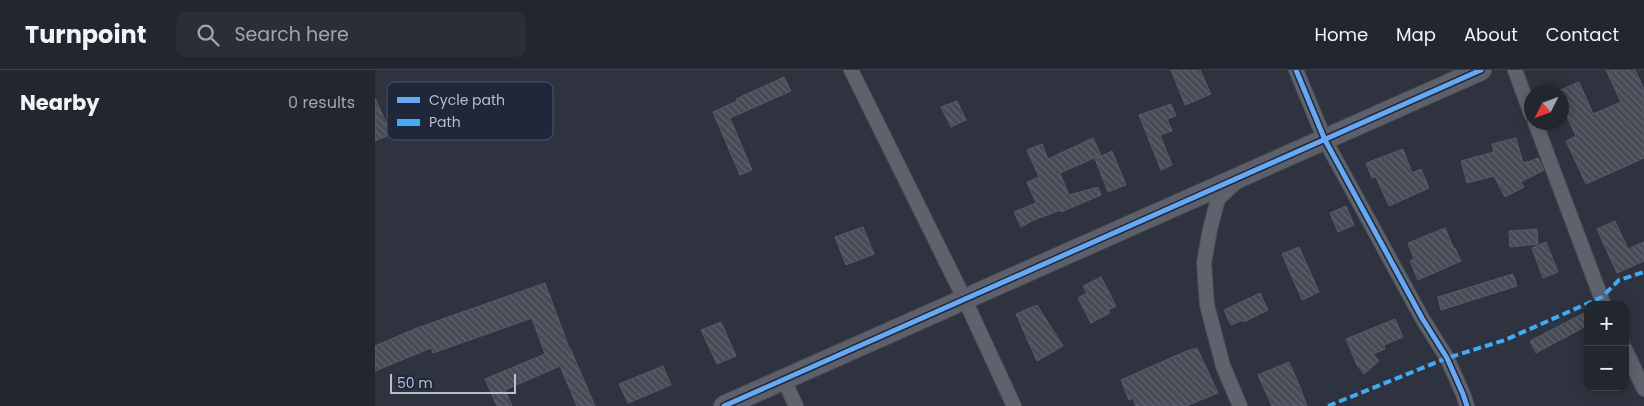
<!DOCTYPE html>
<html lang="en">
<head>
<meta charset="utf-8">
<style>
	:root { --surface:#22262f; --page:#2a2e37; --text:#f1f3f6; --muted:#a2a5aa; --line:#3f434b }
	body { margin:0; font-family:Poppins,sans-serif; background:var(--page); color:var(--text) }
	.controls { position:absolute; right:15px; bottom:15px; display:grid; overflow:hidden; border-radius:10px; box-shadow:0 2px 12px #0003 }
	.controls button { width:45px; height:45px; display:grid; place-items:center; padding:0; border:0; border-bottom:1px solid var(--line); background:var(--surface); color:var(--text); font:25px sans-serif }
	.compass { position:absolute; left:1149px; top:15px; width:45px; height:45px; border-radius:50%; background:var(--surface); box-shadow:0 2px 12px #0003; rotate:228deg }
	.scale { position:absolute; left:15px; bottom:12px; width:126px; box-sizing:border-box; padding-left:5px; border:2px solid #b8becf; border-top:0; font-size:14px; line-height:18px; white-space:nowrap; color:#b8becf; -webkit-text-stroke:4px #1f273b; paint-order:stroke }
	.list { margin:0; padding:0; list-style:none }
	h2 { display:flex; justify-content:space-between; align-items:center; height:65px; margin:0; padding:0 20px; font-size:21px }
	h2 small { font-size:16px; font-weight:400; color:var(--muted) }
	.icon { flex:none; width:28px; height:28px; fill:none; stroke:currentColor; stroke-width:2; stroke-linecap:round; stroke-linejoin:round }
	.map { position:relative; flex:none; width:1269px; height:336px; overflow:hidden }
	header { display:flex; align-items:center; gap:30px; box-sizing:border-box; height:70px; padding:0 25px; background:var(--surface); border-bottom:1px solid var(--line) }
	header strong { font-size:24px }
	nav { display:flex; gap:28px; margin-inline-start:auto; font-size:18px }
	.search { width:350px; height:45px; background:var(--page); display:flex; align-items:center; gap:12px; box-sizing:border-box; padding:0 18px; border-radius:10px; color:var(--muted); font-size:19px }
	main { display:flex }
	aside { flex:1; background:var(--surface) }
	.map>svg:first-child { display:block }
	.building { fill:url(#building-back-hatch); stroke:#565b66 }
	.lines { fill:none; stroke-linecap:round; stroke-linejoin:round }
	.street-casing { stroke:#4a4e57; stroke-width:16 }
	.secondary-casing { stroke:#4a4e57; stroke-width:22 }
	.street { stroke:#5e626c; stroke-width:14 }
	.secondary { stroke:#5d606a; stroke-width:20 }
	.quiet { stroke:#42abf6; stroke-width:4; stroke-dasharray:8 4; stroke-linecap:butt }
	.cycleway-casing { stroke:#1f273b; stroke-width:8 }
	.cycleway { stroke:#66a8f1; stroke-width:5 }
	.key { fill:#1f273b; stroke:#4d5467; stroke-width:1 }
	.key-label { font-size:14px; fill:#b8becf }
</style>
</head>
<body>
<header>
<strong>Turnpoint</strong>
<div class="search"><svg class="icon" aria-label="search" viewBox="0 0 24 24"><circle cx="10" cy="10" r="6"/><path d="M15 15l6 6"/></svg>Search here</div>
<nav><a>Home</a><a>Map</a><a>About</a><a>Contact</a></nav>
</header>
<main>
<aside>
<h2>Nearby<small>0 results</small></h2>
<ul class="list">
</ul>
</aside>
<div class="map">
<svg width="1269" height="336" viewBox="0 0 1269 336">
	<defs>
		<pattern id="building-back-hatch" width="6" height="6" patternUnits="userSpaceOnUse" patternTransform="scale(1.25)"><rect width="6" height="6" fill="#474b56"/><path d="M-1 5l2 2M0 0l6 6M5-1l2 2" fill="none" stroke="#5f636d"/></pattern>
	</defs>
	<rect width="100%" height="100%" fill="#2e333f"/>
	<g class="building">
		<path d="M 796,0 L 825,0 L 836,24 L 810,35 Z"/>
		<path d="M 1231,0 L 1260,0 L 1269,19 L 1269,88 L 1211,114 L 1191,71 L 1201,66 L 1186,34 L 1186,22 L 1181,22 L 1204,12 L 1218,44 L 1246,32 Z"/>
		<path d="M 409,7 L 416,21 L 355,48 L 377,100 L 365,105 L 338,42 L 362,31 L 361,29 Z"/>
		<path d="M 0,28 L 16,64 L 0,71 Z"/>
		<path d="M 582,31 L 591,50 L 576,57 L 566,37 Z"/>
		<path d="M 796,34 L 801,46 L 792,49 L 797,61 L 785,65 L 797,95 L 786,100 L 764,45 Z"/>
		<path d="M 718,68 L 726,85 L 685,103 L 694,125 L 723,117 L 726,125 L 686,142 L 685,140 L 659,150 L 646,157 L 639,142 L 661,133 L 652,112 L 664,107 L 652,80 L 667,74 L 673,89 Z"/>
		<path d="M 1141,68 L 1148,93 L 1153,91 L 1153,92 L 1163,88 L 1169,100 L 1146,112 L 1149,117 L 1130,127 L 1119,106 L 1092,113 L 1086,91 L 1119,82 L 1117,74 Z"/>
		<path d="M 1028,79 L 1037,103 L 1046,99 L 1054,118 L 1014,136 L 1001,107 L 997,108 L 991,93 Z"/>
		<path d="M 737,81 L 751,115 L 733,122 L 720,89 Z"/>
		<path d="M 971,136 L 979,155 L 963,162 L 955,143 Z"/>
		<path d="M 1240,151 L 1253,179 L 1269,172 L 1269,191 L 1242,203 L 1222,159 Z"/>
		<path d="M 488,157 L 499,184 L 471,195 L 460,167 Z"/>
		<path d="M 1070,158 L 1079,179 L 1080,178 L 1086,191 L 1043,210 L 1035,191 L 1039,189 L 1033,173 Z"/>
		<path d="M 1162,159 L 1163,174 L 1135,177 L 1134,161 Z"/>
		<path d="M 1171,172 L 1183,202 L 1168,208 L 1157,178 Z"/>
		<path d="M 924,177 L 944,222 L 927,230 L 907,184 Z"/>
		<path d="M 1138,204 L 1142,216 L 1066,240 L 1063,227 Z"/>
		<path d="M 726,207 L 741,236 L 733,240 L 735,243 L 716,253 L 703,228 L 712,223 L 708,216 Z"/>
		<path d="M 170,213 L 194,278 L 195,278 L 220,336 L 202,336 L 185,296 L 130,320 L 137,336 L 122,336 L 110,309 L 170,284 L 157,248 L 58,283 L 56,278 L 0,301 L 0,276 L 42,258 Z"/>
		<path d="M 885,223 L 893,240 L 869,252 L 868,250 L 856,255 L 849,240 Z"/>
		<path d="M 662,235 L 688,276 L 662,291 L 641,244 Z"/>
		<path d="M 1213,241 L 1213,255 L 1161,283 L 1155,271 Z"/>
		<path d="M 1020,249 L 1028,267 L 1009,275 L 1010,279 L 998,284 L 1004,291 L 989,304 L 982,295 L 971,269 Z"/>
		<path d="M 346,252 L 361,286 L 342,294 L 326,260 Z"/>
		<path d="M 822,278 L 843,323 L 811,336 L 761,336 L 758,328 L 754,330 L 746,310 L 809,282 Z"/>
		<path d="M 914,292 L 923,312 L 932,336 L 897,336 L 883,305 Z"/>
		<path d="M 288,296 L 296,315 L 253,333 L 244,314 Z"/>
	</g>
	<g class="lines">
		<defs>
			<g id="street">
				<path d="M 476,0 L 590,230 L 639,336"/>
				<path d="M 921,0 L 950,70 L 1047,248 L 1072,288 L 1088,324 L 1092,336"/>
				<path d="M 1140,0 L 1156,44"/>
				<path d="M 1160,52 L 1229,235"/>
				<path d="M 860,113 L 843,129 L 835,159 L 829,193 L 832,235 L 848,296 L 865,336"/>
				<path d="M 1250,279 L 1269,319"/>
				<path d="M 409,310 L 421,336"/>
			</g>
			<path id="secondary" d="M 349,336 L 1106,0"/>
		</defs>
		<use href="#street" class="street-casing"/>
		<use href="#secondary" class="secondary-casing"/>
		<use href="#street" class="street"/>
		<use href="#secondary" class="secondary"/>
		<path class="quiet" d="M 953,336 L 1072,288 L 1130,270 L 1227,227 L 1244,210 L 1269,202"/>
		<defs>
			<g id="cycleway">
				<path d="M 921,0 L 950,70 L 1047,248 L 1072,288 L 1088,324 L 1092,336"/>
				<path d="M 349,336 L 1106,0"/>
			</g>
		</defs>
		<use href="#cycleway" class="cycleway-casing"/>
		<use href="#cycleway" class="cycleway"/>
	</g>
	<rect x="12" y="12" width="166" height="58" rx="8" class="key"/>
	<rect x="22" y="27" width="23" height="6" fill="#66a8f1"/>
	<rect x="22" y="49" width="23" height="7" fill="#42abf6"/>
	<g class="key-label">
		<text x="54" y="35">Cycle path</text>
		<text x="54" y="57">Path</text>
	</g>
</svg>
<div class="controls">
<button>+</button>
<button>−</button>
</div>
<svg class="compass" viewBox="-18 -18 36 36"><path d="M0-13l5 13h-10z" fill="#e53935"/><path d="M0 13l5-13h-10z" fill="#a2a5aa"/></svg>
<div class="scale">50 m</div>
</div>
</main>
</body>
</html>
